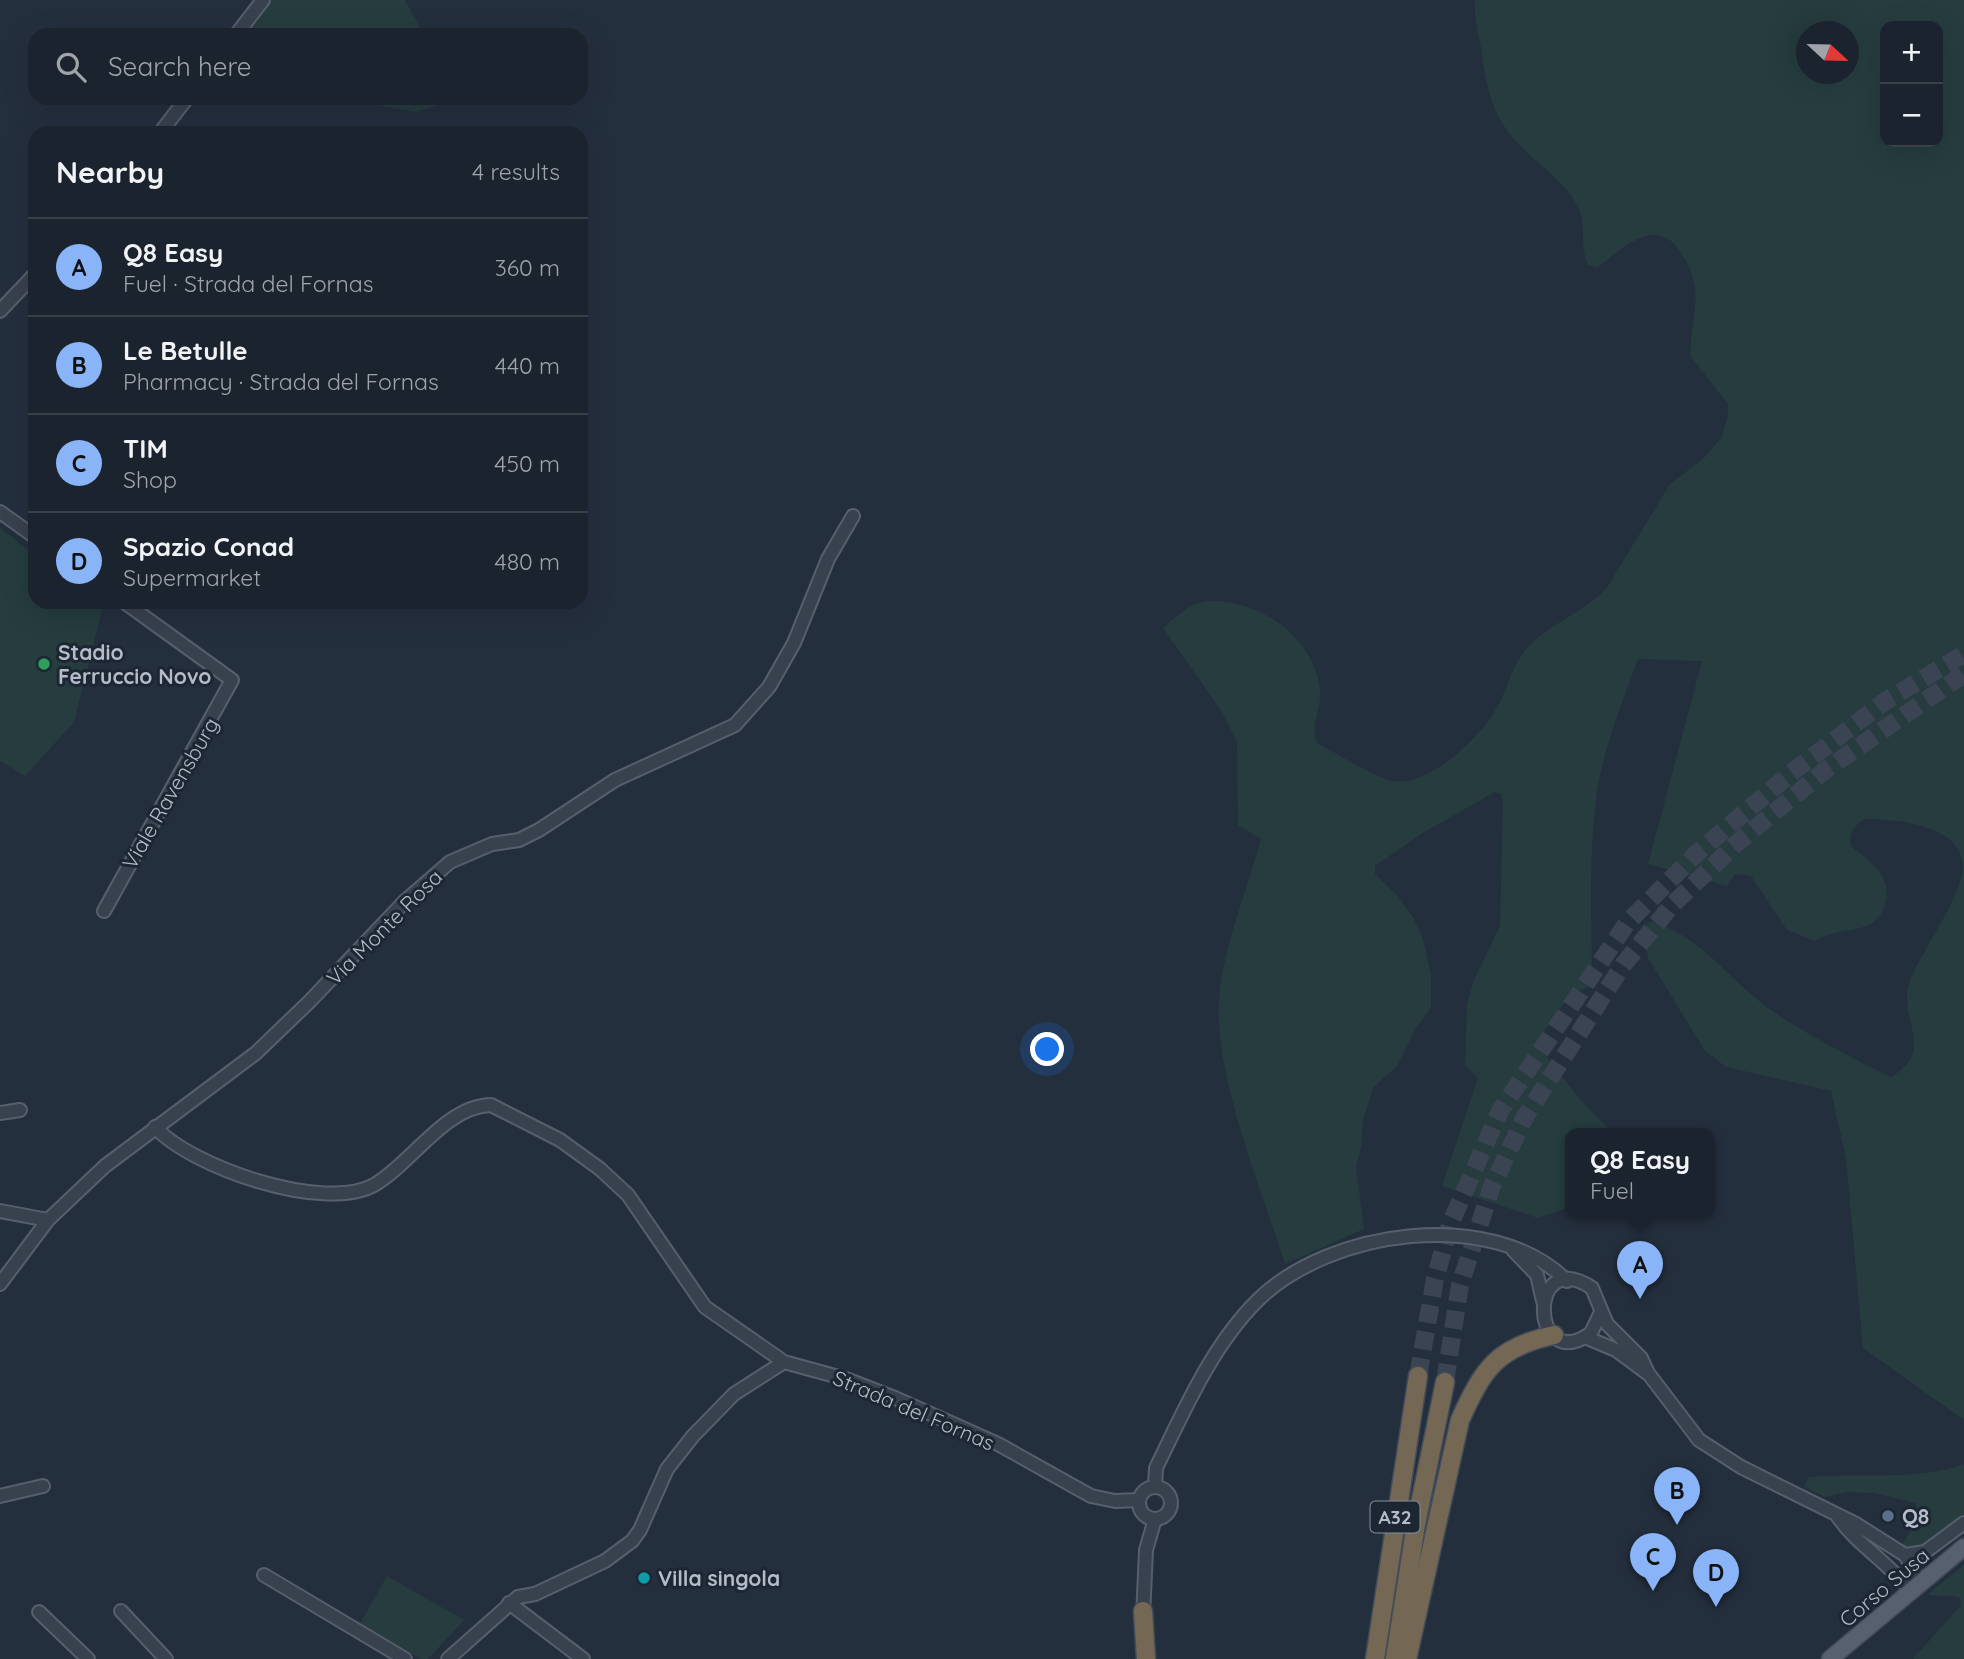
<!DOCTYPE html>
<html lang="en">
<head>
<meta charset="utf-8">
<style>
	:root { --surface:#1b232e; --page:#282f3a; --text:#f1f3f6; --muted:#a0a4aa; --line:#39404a; --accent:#8ab4f8 }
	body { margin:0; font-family:Quicksand,sans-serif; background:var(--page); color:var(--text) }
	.controls { position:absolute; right:21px; top:21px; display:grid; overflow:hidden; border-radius:14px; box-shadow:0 7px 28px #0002 }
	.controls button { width:63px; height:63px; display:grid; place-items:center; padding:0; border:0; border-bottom:2px solid var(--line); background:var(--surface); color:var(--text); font:35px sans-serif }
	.compass { position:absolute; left:1796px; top:21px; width:63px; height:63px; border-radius:50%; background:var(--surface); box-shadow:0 7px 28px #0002; rotate:112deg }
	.you { position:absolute; left:1048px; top:1050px; width:24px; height:24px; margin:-18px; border:5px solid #fff; border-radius:50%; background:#1a73e8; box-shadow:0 0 0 10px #1a73e833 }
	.badge { display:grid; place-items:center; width:46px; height:46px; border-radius:50%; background:var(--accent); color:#111; font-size:23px; font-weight:700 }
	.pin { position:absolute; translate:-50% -58px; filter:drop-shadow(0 2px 4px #0008) }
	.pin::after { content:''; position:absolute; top:37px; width:24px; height:21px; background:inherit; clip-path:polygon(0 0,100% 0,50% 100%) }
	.popup { position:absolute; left:1565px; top:1128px; width:150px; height:91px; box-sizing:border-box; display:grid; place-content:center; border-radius:14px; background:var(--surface); filter:drop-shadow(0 2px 5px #0005); font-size:23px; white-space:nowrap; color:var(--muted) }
	.popup b { font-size:26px; color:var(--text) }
	.popup::after { content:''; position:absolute; left:50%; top:100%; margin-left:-14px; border:14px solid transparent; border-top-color:var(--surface) }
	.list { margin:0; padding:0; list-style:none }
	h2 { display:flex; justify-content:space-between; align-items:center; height:91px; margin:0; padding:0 28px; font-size:30px }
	h2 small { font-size:23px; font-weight:400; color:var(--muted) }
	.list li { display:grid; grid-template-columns:46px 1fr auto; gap:21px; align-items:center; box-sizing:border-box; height:98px; padding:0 28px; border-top:2px solid var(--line) }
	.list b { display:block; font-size:26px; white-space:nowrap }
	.list p { margin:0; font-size:23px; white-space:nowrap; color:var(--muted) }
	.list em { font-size:23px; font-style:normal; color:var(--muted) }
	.icon { flex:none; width:38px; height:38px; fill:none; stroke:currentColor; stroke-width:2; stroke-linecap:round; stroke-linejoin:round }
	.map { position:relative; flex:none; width:1964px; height:1659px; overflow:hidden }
	.search { position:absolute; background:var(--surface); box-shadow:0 7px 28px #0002; left:28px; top:28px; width:560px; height:77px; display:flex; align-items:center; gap:18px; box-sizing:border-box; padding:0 24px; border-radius:21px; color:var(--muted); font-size:26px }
	.panel { position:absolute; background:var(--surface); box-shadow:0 7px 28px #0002; left:28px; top:126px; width:560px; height:483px; border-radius:21px }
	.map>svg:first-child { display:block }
	.green { fill:#263c3f; fill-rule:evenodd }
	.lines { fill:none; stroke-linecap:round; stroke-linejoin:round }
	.highway-tunnel { stroke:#3a4453; stroke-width:18; stroke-dasharray:18 9; stroke-linecap:butt }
	.minor-casing { stroke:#565f6c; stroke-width:16 }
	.major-casing { stroke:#414a57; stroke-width:19 }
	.highway-casing { stroke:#434c59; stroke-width:21 }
	.minor { stroke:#38414e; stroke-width:12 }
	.major { stroke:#56606e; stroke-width:16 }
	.highway { stroke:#746855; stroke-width:18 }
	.leisure-dot { fill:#2e9e5b; stroke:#1d2633; stroke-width:2.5 }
	.service-dot { fill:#5c6f8a; stroke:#1d2633; stroke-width:2.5 }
	.culture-dot { fill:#0f9aa8; stroke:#1d2633; stroke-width:2.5 }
	.labels { text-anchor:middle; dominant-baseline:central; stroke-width:6; stroke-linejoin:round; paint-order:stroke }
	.shield { fill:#1d2633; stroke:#878f9c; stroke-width:2 }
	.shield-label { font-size:19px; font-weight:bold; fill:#b4bcc9 }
	.poi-label { font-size:21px; font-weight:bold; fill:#b4bcc9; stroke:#1d2633; text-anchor:start }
	.street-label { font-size:21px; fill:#b4bcc9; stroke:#1d2633 }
</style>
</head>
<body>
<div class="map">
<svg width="1964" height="1659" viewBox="0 0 1964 1659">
	<rect width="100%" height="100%" fill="#242f3e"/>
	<g class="green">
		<path d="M 267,0 L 405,0 L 424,35 L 237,35 Z"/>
		<path d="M 1475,0 L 1964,0 L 1964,1420 L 1863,1348 L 1846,1158 L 1831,1091 L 1726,1067 L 1705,1051 L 1648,958 L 1643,928 L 1651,921 C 1701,937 1724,974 1763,1004 C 1796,1029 1853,1059 1891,1077 C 1931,1053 1907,1030 1907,996 C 1907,981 1918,964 1925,951 C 1938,926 1959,897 1963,868 C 1964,824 1894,819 1864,819 C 1854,827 1849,832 1851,846 C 1871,863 1895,877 1884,907 C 1882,914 1875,923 1867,926 C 1849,932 1832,930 1815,941 L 1787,930 L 1751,876 L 1735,874 L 1727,886 L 1648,864 L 1702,661 L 1638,659 C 1622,702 1604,747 1597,792 C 1588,856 1592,921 1592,986 L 1571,993 L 1536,1043 L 1583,1103 L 1613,1133 L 1570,1133 L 1570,1207 L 1538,1218 L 1442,1186 L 1478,1078 L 1465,1065 L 1467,1005 L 1474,980 L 1500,926 L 1503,803 L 1501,794 L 1495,792 L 1424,832 L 1375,866 L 1375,874 L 1398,896 L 1414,919 L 1423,939 L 1431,976 L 1431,1007 L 1414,1031 L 1398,1065 L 1373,1088 L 1363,1120 L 1361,1148 L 1356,1167 L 1364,1229 L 1285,1264 C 1262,1190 1214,1076 1219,1000 C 1223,946 1247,891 1261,839 L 1238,825 L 1237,742 L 1220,709 L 1163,628 C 1176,617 1191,602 1209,601 C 1260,599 1315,638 1320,691 C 1322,708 1309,728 1317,743 C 1340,755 1365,772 1389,780 C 1425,791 1480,738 1496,709 C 1507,691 1511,668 1524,652 C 1546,624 1584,614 1608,586 L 1670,484 L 1704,458 L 1721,438 L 1728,417 L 1728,404 L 1691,357 C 1689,333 1698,310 1695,287 C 1693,274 1688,263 1681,253 C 1657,214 1622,248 1597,268 L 1588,265 C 1579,245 1588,222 1576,203 C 1561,178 1535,163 1516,141 C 1489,111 1487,85 1481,48 C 1478,32 1474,16 1475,0 ZM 1885,26 L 1938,26 L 1938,142 L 1885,142 ZM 1806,32 L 1848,32 L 1848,74 L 1806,74 Z"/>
		<path d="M 334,98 L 451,98 L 449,102 L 416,112 Z"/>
		<path d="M 0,528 L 35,555 L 35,602 L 97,602 L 103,606 L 74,722 L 25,776 L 0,761 Z"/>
		<path d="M 1964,1464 L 1964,1517 L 1930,1544 L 1912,1551 L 1901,1546 L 1918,1520 L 1916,1503 L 1874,1493 L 1846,1492 L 1825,1497 L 1804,1487 L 1808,1477 C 1860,1472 1915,1482 1964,1464 Z"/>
		<path d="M 1964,1565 L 1964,1659 L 1913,1659 L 1961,1605 L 1960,1598 C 1950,1593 1939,1599 1928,1594 Z"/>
		<path d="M 387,1576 L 464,1620 L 428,1659 L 421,1659 L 360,1624 Z"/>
	</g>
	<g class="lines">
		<g class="highway-tunnel">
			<path d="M 1418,1376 L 1435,1279 L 1451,1222 L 1500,1111 L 1627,923 L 1696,854 L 1791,773 L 1884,702 L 1964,654"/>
			<path d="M 1445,1382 L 1460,1285 L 1492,1186 L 1525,1117 L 1623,965 L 1672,905 L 1737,843 L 1828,768 L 1964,674"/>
		</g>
		<defs>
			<g id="minor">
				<path d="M 236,35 L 263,0"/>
				<path d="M 160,133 L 187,98"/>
				<path d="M 0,311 L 35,274"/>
				<path d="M 0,512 L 35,537"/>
				<path d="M 104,911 L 232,680 L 124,602"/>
				<path d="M 0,1113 L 20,1110"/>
				<path d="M 155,1127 C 191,1167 324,1213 374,1185 C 411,1164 445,1106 491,1105 L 560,1140 L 600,1169 L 628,1195 L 705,1307 L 784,1362 L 846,1379 L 895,1398 L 998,1444 L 1091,1496 L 1115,1501 L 1139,1500"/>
				<path d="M 0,1211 L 48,1220"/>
				<path d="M 1513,1250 L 1537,1275 L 1543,1301"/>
				<path d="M 0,1284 L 48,1220 L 105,1166 L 256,1053 L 310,1001 L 405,901 L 450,862 L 492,844 L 519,840 L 539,830 L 615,780 L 735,725 L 769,687 L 794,643 L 828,559 L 853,516"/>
				<path d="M 1601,1312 L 1591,1333 C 1530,1377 1526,1244 1592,1288 L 1607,1324 L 1641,1358 L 1648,1373 L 1699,1440 L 1741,1467 L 1856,1524 L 1905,1555 L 1914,1570 L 1911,1592"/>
				<path d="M 1585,1337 L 1616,1350 L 1647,1373"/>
				<circle cx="1155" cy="1503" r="16"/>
				<path d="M 1155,1487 L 1156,1468 C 1184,1411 1212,1345 1258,1300 C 1329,1230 1492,1206 1567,1281"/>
				<path d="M 0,1496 L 43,1486"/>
				<path d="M 1838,1517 C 1858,1546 1890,1563 1911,1592"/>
				<path d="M 1905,1555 L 1925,1552 L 1964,1523"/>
				<path d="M 264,1575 L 405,1659"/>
				<path d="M 509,1603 L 583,1659"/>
				<path d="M 121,1611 L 166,1659"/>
				<path d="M 39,1612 L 88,1659"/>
				<path d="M 1143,1617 L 1146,1550 L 1155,1519"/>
				<path d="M 448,1659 L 518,1597 L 535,1594 L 605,1561 L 632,1541 L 640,1530 L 667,1469 L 693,1436 L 734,1394 L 784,1362"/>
			</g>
			<path id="major" d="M 1830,1659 L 1964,1547"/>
			<g id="highway">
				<path d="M 1143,1611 L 1146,1659"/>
				<path d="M 1375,1659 L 1418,1376"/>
				<path d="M 1395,1659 L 1416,1524 L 1445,1382"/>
				<path d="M 1407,1659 L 1460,1420 C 1483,1369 1497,1347 1554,1335"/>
			</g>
		</defs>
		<use href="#minor" class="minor-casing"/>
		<use href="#major" class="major-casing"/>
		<use href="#highway" class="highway-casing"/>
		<use href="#minor" class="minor"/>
		<use href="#major" class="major"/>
		<use href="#highway" class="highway"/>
	</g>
	<circle class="leisure-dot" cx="44" cy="664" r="7"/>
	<circle class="service-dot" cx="1888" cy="1516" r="7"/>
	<circle class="culture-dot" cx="644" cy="1578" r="7"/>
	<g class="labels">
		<rect class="shield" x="1370.5" y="1501.5" width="49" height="31" rx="5"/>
		<g class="shield-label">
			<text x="1395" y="1517">A32</text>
		</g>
		<g class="poi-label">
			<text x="58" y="652">Stadio<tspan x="58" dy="24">Ferruccio Novo</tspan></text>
			<text x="1902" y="1516">Q8</text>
			<text x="658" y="1578">Villa singola</text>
		</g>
		<g class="street-label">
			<text transform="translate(170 793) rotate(-60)">Viale Ravensburg</text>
			<text transform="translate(384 927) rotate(-45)">Via Monte Rosa</text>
			<text transform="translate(914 1410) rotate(23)">Strada del Fornas</text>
			<text transform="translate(1884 1587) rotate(-40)">Corso Susa</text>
		</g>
	</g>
</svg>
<div class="controls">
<button>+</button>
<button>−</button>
</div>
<svg class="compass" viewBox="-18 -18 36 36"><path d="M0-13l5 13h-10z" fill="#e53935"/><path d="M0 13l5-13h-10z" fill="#a0a4aa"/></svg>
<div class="you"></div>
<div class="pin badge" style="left:1640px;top:1299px">A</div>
<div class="popup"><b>Q8 Easy</b>Fuel</div>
<div class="pin badge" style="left:1677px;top:1525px">B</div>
<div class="pin badge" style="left:1653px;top:1591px">C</div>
<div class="pin badge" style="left:1716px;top:1607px">D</div>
<div class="search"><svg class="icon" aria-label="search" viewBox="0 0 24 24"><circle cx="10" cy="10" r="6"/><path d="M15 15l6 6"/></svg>Search here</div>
<section class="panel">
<h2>Nearby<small>4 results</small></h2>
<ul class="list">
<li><span class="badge">A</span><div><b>Q8 Easy</b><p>Fuel · Strada del Fornas</p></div><em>360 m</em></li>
<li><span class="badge">B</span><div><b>Le Betulle</b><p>Pharmacy · Strada del Fornas</p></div><em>440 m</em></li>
<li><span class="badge">C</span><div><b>TIM</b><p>Shop</p></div><em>450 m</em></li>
<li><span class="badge">D</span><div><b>Spazio Conad</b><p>Supermarket</p></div><em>480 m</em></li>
</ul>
</section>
</div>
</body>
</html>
